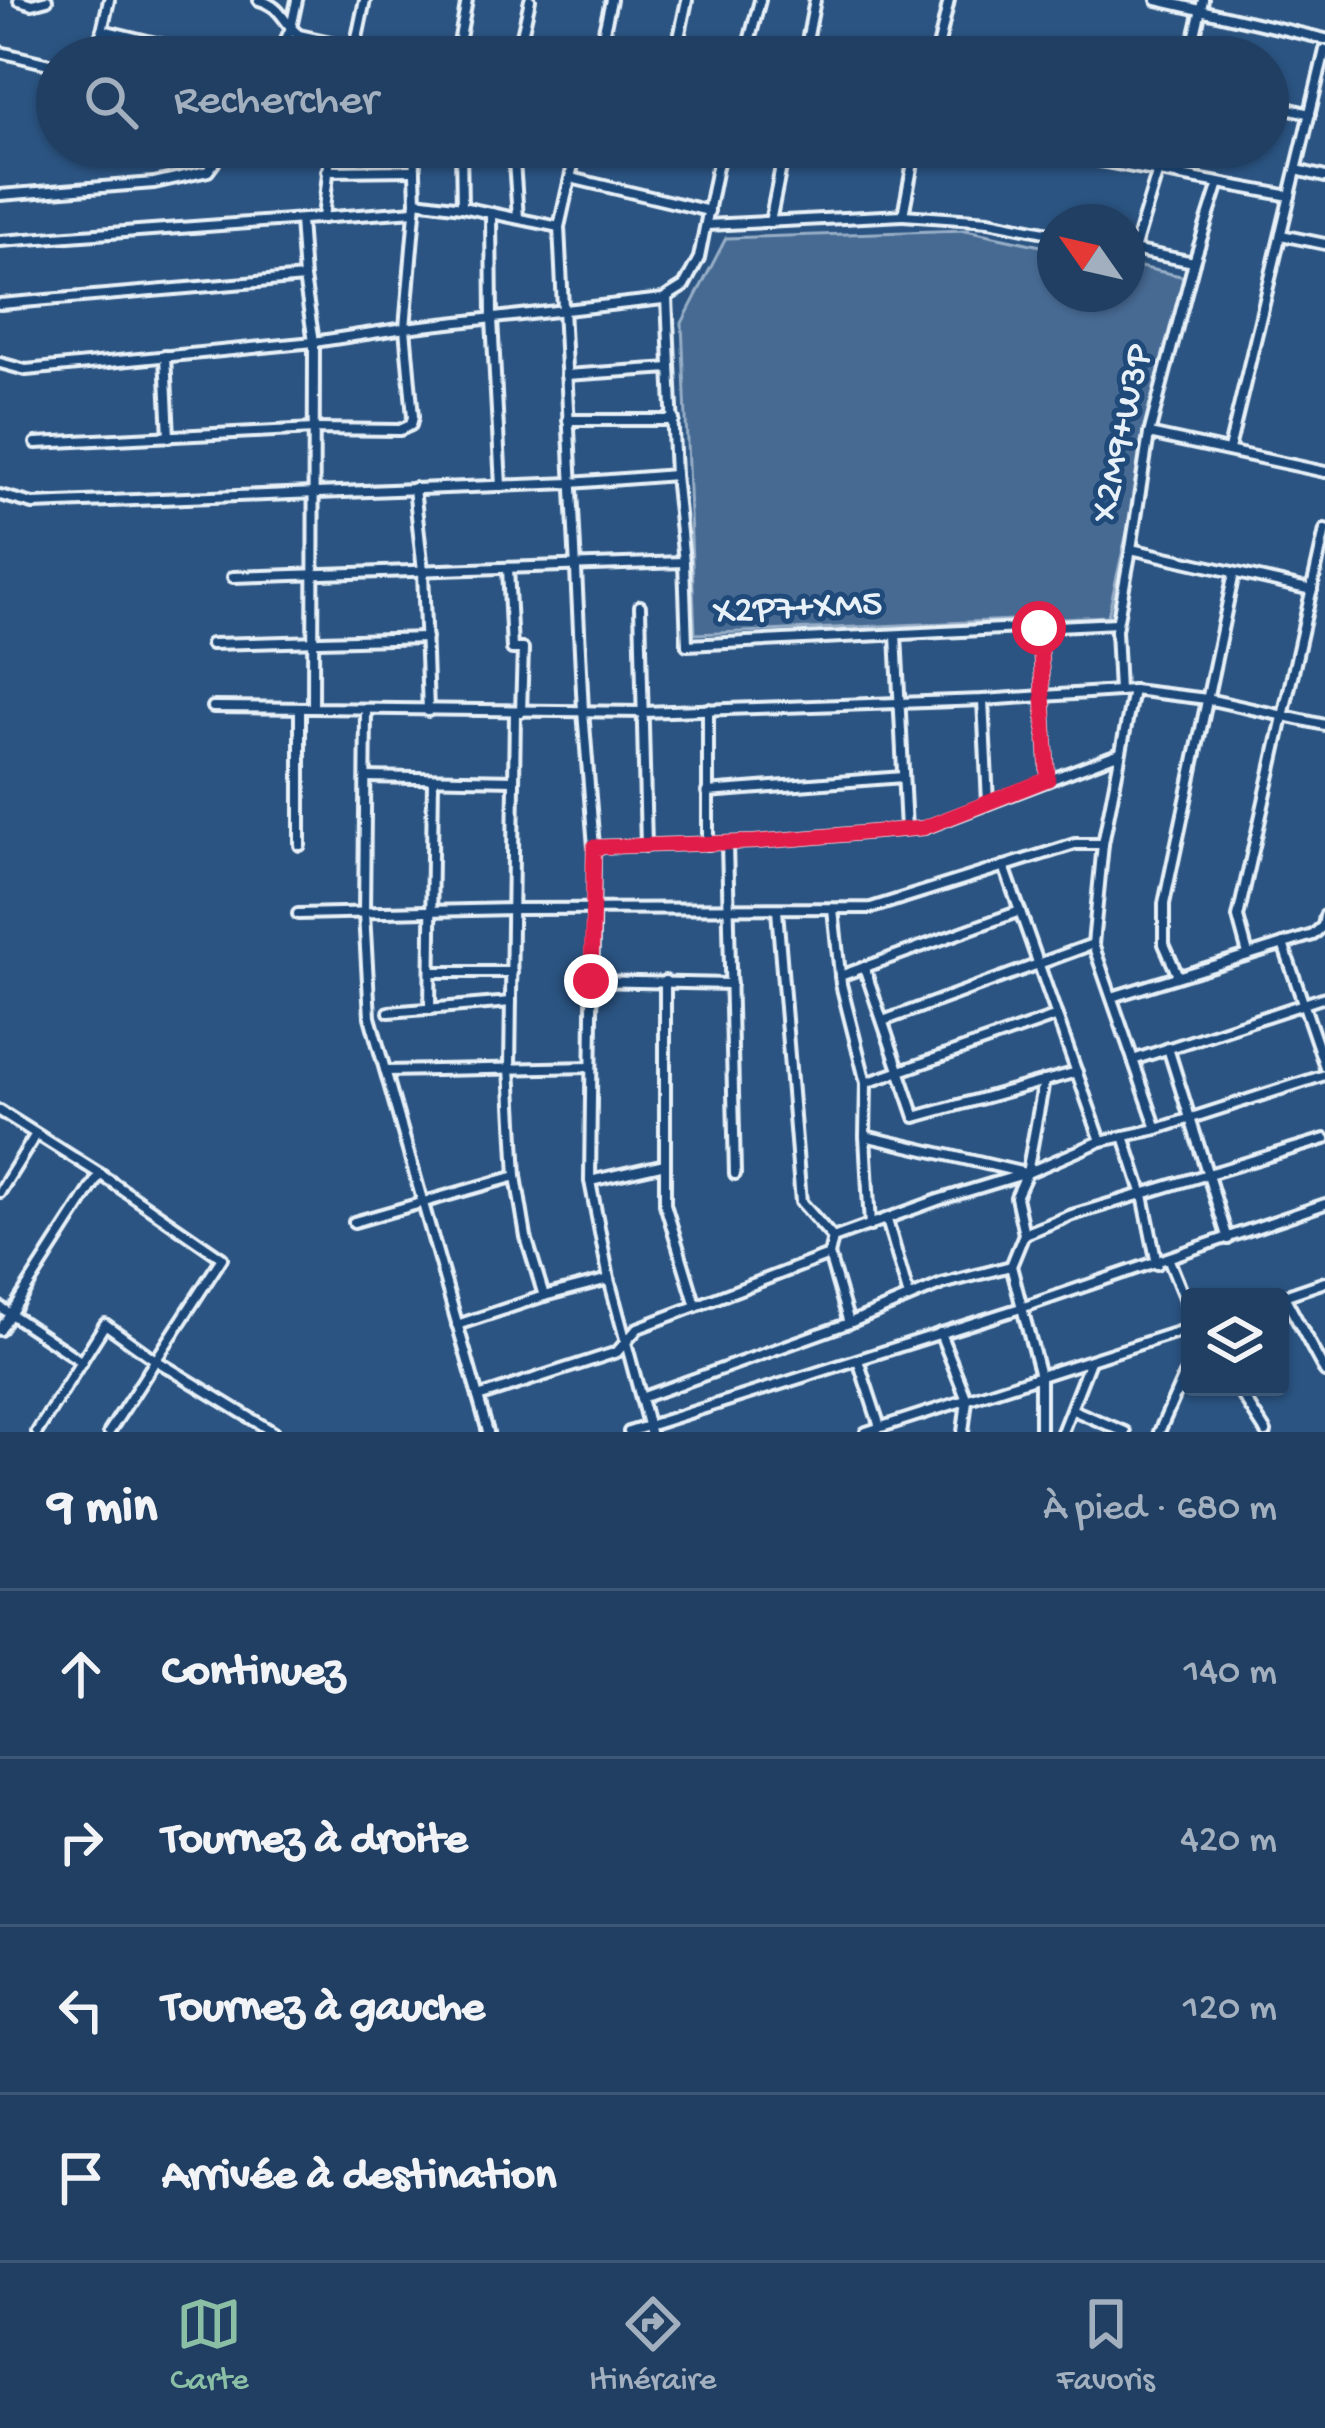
<!DOCTYPE html>
<html lang="fr">
<head>
<meta charset="utf-8">
<style>
	:root { --surface:#203f62; --page:#2d4a6b; --text:#f1f3f6; --muted:#a2afbe; --line:#3d5877; --accent:#8abfa5 }
	body { margin:0; font-family:"Gochi Hand",sans-serif; background:var(--page); color:var(--text) }
	.controls { position:absolute; right:36px; bottom:36px; display:grid; overflow:hidden; border-radius:12px; box-shadow:0 3px 9px #0004 }
	.controls button { width:108px; height:108px; display:grid; place-items:center; padding:0; border:0; border-bottom:3px solid var(--line); background:var(--surface); color:var(--text); font:60px sans-serif }
	.compass { position:absolute; left:1037px; top:204px; width:108px; height:108px; border-radius:50%; background:var(--surface); box-shadow:0 3px 9px #0004; rotate:304deg }
	.stop { position:absolute; width:36px; height:36px; margin:-27px; border:9px solid #e11d48; border-radius:50%; background:#fff }
	.stop.end { background:#e11d48; border-color:#fff; box-shadow:0 3px 12px #0008 }
	.list { margin:0; padding:0; list-style:none }
	h2 { display:flex; justify-content:space-between; align-items:center; height:156px; margin:0; padding:0 48px; font-size:51px }
	h2 small { font-size:39px; font-weight:400; color:var(--muted) }
	.list li { display:grid; grid-template-columns:78px 1fr auto; gap:36px; align-items:center; box-sizing:border-box; height:168px; padding:0 48px; border-top:3px solid var(--line) }
	.list b { display:block; font-size:45px; white-space:nowrap }
	.list em { font-size:39px; font-style:normal; color:var(--muted) }
	.icon { flex:none; width:66px; height:66px; fill:none; stroke:currentColor; stroke-width:2; stroke-linecap:round; stroke-linejoin:round }
	.map { position:relative; flex:none; width:1325px; height:1432px; overflow:hidden }
	.search { position:absolute; background:var(--surface); box-shadow:0 3px 9px #0004; left:36px; right:36px; top:36px; height:132px; display:flex; align-items:center; gap:30px; box-sizing:border-box; padding:0 42px; border-radius:66px; color:var(--muted); font-size:45px }
	.sheet { height:828px; background:var(--surface) }
	nav { display:flex; justify-content:space-around; align-items:center; box-sizing:border-box; height:168px; border-top:3px solid var(--line); background:var(--surface); font-size:33px; color:var(--muted) }
	nav a { display:grid; justify-items:center; gap:6px }
	nav .on { color:var(--accent) }
	.map>svg:first-child { display:block }
	.green { fill:#476b93; stroke:#98aec6; stroke-width:3 }
	.lines { fill:none; stroke-linecap:round; stroke-linejoin:round }
	.minor-casing { stroke:#e8f1f8; stroke-width:16 }
	.minor { stroke:#1f4a7a; stroke-width:8 }
	.route { stroke:#e11d48; stroke-width:15 }
	.labels { text-anchor:middle; dominant-baseline:central; stroke-width:10; stroke-linejoin:round; paint-order:stroke }
	.street-label { font-size:39px; fill:#e8f1f8; stroke:#1f4a7a }
</style>
</head>
<body>
<div class="map">
<svg width="1325" height="1432" viewBox="0 0 1325 1432">
	<rect width="100%" height="100%" fill="#2b5482"/>
	<filter id="ink" filterUnits="userSpaceOnUse"><feTurbulence type="fractalNoise" baseFrequency=".00833" numOctaves="2"/><feDisplacementMap in="SourceGraphic" scale="24" xChannelSelector="R" yChannelSelector="G"/><feConvolveMatrix kernelMatrix="1 2 1 2 8 2 1 2 1" color-interpolation-filters="sRGB"/></filter>
	<g filter="url(#ink)">
		<path class="green" d="M 966,230 L 1055,249 L 1055,294 L 1127,294 L 1127,264 L 1185,277 L 1108,616 L 695,634 L 682,323 L 726,238 Z"/>
		<g class="lines">
			<defs>
				<g id="minor">
					<path d="M 19,0 L 32,4 L 47,0"/>
					<path d="M 259,0 C 283,7 282,22 299,35 L 398,57"/>
					<path d="M 1157,0 L 1325,39"/>
					<path d="M 102,30 L 214,57"/>
					<path d="M 460,48 L 477,57"/>
					<path d="M 0,52 L 57,66"/>
					<path d="M 96,57 L 109,0"/>
					<path d="M 278,57 L 291,28 L 297,0"/>
					<path d="M 353,57 L 365,0"/>
					<path d="M 460,57 L 460,38 L 467,0"/>
					<path d="M 517,57 L 530,0"/>
					<path d="M 598,57 L 611,0"/>
					<path d="M 675,57 L 687,0"/>
					<path d="M 745,57 L 760,0"/>
					<path d="M 804,57 L 815,0"/>
					<path d="M 936,57 L 949,0"/>
					<path d="M 1190,57 L 1203,0"/>
					<path d="M 1268,103 L 1310,114"/>
					<path d="M 364,147 L 415,157"/>
					<path d="M 461,147 L 462,207"/>
					<path d="M 513,147 L 518,218"/>
					<path d="M 577,147 L 559,227 L 583,711 L 594,847 L 590,1181 L 609,1279 L 650,1432"/>
					<path d="M 927,147 L 1062,154 L 1290,196"/>
					<path d="M 1297,170 L 1325,177"/>
					<path d="M 327,171 L 415,170"/>
					<path d="M 571,178 L 709,211"/>
					<path d="M 0,195 L 154,183 L 208,171 L 214,163 L 218,147"/>
					<path d="M 416,201 L 462,207 L 559,227"/>
					<path d="M 491,213 L 492,319 L 501,486"/>
					<path d="M 903,215 L 989,221 L 1055,234"/>
					<path d="M 323,218 L 331,147"/>
					<path d="M 300,220 L 304,278 L 314,342 L 313,708 L 643,712 L 983,700 L 1133,690 L 1207,699 L 1325,725"/>
					<path d="M 770,222 L 785,147"/>
					<path d="M 707,225 L 903,215 L 916,147"/>
					<path d="M 1281,235 L 1325,244"/>
					<path d="M 0,241 L 415,211"/>
					<path d="M 1127,249 L 1194,262 L 1219,183"/>
					<path d="M 1134,250 L 1165,147"/>
					<path d="M 667,298 L 675,475 L 684,562 L 687,645 L 1117,623"/>
					<path d="M 0,304 L 304,278"/>
					<path d="M 165,356 L 169,437"/>
					<path d="M 0,363 L 26,370 L 314,342 L 405,328 L 663,299 L 684,286 L 699,258 L 721,147"/>
					<path d="M 566,375 L 670,368"/>
					<path d="M 568,420 L 674,420"/>
					<path d="M 1149,434 L 1325,472"/>
					<path d="M 36,443 L 314,429 L 400,430 L 411,425 L 413,417 L 405,328 L 416,201 L 414,147"/>
					<path d="M 1229,449 L 1325,50"/>
					<path d="M 414,488 L 423,571 L 428,711"/>
					<path d="M 0,495 L 33,504 L 571,483 L 675,475"/>
					<path d="M 1131,549 L 1149,434 L 1194,262"/>
					<path d="M 508,568 L 512,649 L 523,649 L 521,712"/>
					<path d="M 233,577 L 684,562"/>
					<path d="M 640,606 L 646,846"/>
					<path d="M 1039,628 L 1048,779"/>
					<path d="M 896,635 L 906,829"/>
					<path d="M 211,644 L 426,638"/>
					<path d="M 1133,690 L 1103,844 L 1093,944 L 1157,1129"/>
					<path d="M 1119,691 L 1116,630 L 1131,549 L 1312,590"/>
					<path d="M 983,700 L 988,803"/>
					<path d="M 213,707 L 313,708"/>
					<path d="M 366,709 L 364,914 L 370,1017 L 488,1432"/>
					<path d="M 708,709 L 708,844"/>
					<path d="M 515,712 L 510,1068 L 516,1176 L 526,1237 L 544,1296"/>
					<path d="M 366,777 L 514,780"/>
					<path d="M 707,792 L 903,777"/>
					<path d="M 727,843 L 735,1174"/>
					<path d="M 300,845 L 300,708"/>
					<path d="M 594,847 L 755,842 L 924,828 L 1120,753"/>
					<path d="M 1004,866 L 1101,1141"/>
					<path d="M 833,909 L 841,984 L 866,1083 L 865,1136 L 870,1226"/>
					<path d="M 777,910 L 801,1202 L 833,1238"/>
					<path d="M 298,914 L 513,909 L 871,908 L 1075,844 L 1103,844"/>
					<path d="M 1283,944 L 1325,1067"/>
					<path d="M 1248,954 L 1238,917 L 1325,530"/>
					<path d="M 864,967 L 915,1117 L 1077,1072"/>
					<path d="M 431,972 L 512,972"/>
					<path d="M 840,976 L 1020,911"/>
					<path d="M 1178,976 L 1164,944 L 1164,904 L 1234,573"/>
					<path d="M 591,981 L 731,984"/>
					<path d="M 665,981 L 665,1204 L 696,1306"/>
					<path d="M 1112,997 L 1313,935 L 1323,926 L 1325,916"/>
					<path d="M 430,1009 L 433,779"/>
					<path d="M 389,1012 L 511,1002"/>
					<path d="M 883,1021 L 1093,944"/>
					<path d="M 1168,1048 L 1228,1239"/>
					<path d="M 1133,1060 L 1325,997"/>
					<path d="M 387,1071 L 591,1067"/>
					<path d="M 866,1083 L 1057,1016"/>
					<path d="M 0,1111 L 100,1174 L 222,1258 L 109,1432"/>
					<path d="M 865,1136 L 1025,1173"/>
					<path d="M 1124,1136 L 1143,1195 L 1157,1264"/>
					<path d="M 590,1181 L 665,1164"/>
					<path d="M 0,1192 L 36,1134"/>
					<path d="M 887,1220 L 909,1297"/>
					<path d="M 354,1222 L 516,1176"/>
					<path d="M 1024,1234 L 1072,1215 L 1325,1139"/>
					<path d="M 829,1255 L 849,1323"/>
					<path d="M 1169,1260 L 1190,1312"/>
					<path d="M 1284,1296 L 1325,1372"/>
					<path d="M 1281,1297 L 1325,1282"/>
					<path d="M 0,1307 L 82,1362"/>
					<path d="M 457,1325 L 544,1296 L 609,1279"/>
					<path d="M 0,1330 L 100,1174"/>
					<path d="M 940,1333 L 967,1400 L 963,1432"/>
					<path d="M 858,1360 L 880,1427"/>
					<path d="M 1237,1387 L 1266,1432"/>
					<path d="M 478,1397 L 617,1352 L 638,1328 L 829,1255 L 833,1238 L 938,1200 L 1027,1173 L 1101,1141 L 1157,1129 L 1325,1075"/>
					<path d="M 641,1398 L 849,1323 L 942,1284 L 1011,1266"/>
					<path d="M 1073,1410 L 1125,1432"/>
					<path d="M 37,1432 L 105,1324 L 154,1359 L 273,1432"/>
					<path d="M 629,1432 L 1024,1307 L 1325,1204"/>
					<path d="M 866,1432 L 1190,1328"/>
					<path d="M 1040,1432 L 1040,1376 L 1011,1266 L 1024,1234 L 1016,1197 L 1027,1173 L 1044,1081"/>
					<path d="M 1062,1432 L 1090,1361"/>
					<path d="M 1159,1432 L 1190,1362"/>
				</g>
			</defs>
			<use href="#minor" class="minor-casing"/>
			<use href="#minor" class="minor"/>
		</g>
	</g>
	<g class="lines" filter="url(#ink)">
		<path class="route" d="M 591,981 L 594,847 L 755,842 L 923,828 L 1048,779 L 1039,628"/>
	</g>
	<g class="labels">
		<g class="street-label">
			<text transform="translate(1124 434) rotate(-78)">X2M9+W3P</text>
			<text transform="translate(798 610) rotate(-3)">X2P7+XM5</text>
		</g>
	</g>
</svg>
<div class="controls">
<button><svg class="icon" aria-label="layers" viewBox="0 0 24 24"><path d="M12 4l9 5-9 5-9-5zM3 14l9 5 9-5"/></svg></button>
</div>
<svg class="compass" viewBox="-18 -18 36 36"><path d="M0-13l5 13h-10z" fill="#e53935"/><path d="M0 13l5-13h-10z" fill="#a2afbe"/></svg>
<div class="stop" style="left:1039px;top:628px"></div>
<div class="stop end" style="left:591px;top:981px"></div>
<div class="search"><svg class="icon" aria-label="search" viewBox="0 0 24 24"><circle cx="10" cy="10" r="6"/><path d="M15 15l6 6"/></svg>Rechercher</div>
</div>
<section class="sheet">
<h2>9 min<small>À pied · 680 m</small></h2>
<ul class="list">
<li><svg class="icon" aria-label="ahead" viewBox="0 0 24 24"><path d="M12 20V5M6 11l6-6 6 6"/></svg><div><b>Continuez</b></div><em>140 m</em></li>
<li><svg class="icon" aria-label="right" viewBox="0 0 24 24"><path d="M7 20v-9h11M14 6l5 5-5 5"/></svg><div><b>Tournez à droite</b></div><em>420 m</em></li>
<li><svg class="icon" aria-label="left" viewBox="0 0 24 24"><path d="M17 20v-9H6M10 6l-5 5 5 5"/></svg><div><b>Tournez à gauche</b></div><em>120 m</em></li>
<li><svg class="icon" aria-label="arrive" viewBox="0 0 24 24"><path d="M6 21V4h12l-3 4 3 4H6"/></svg><div><b>Arrivée à destination</b></div></li>
</ul>
</section>
<nav>
<a class="on"><svg class="icon" aria-label="map" viewBox="0 0 24 24"><path d="M3 6l6-2 6 2 6-2v14l-6 2-6-2-6 2zM9 4v14M15 6v14"/></svg>Carte</a>
<a><svg class="icon" aria-label="directions" viewBox="0 0 24 24"><path d="M12 3l9 9-9 9-9-9zM9 14v-3h6M13 9l2 2-2 2"/></svg>Itinéraire</a>
<a><svg class="icon" aria-label="saved" viewBox="0 0 24 24"><path d="M7 4h10v16l-5-4-5 4z"/></svg>Favoris</a>
</nav>
</body>
</html>
